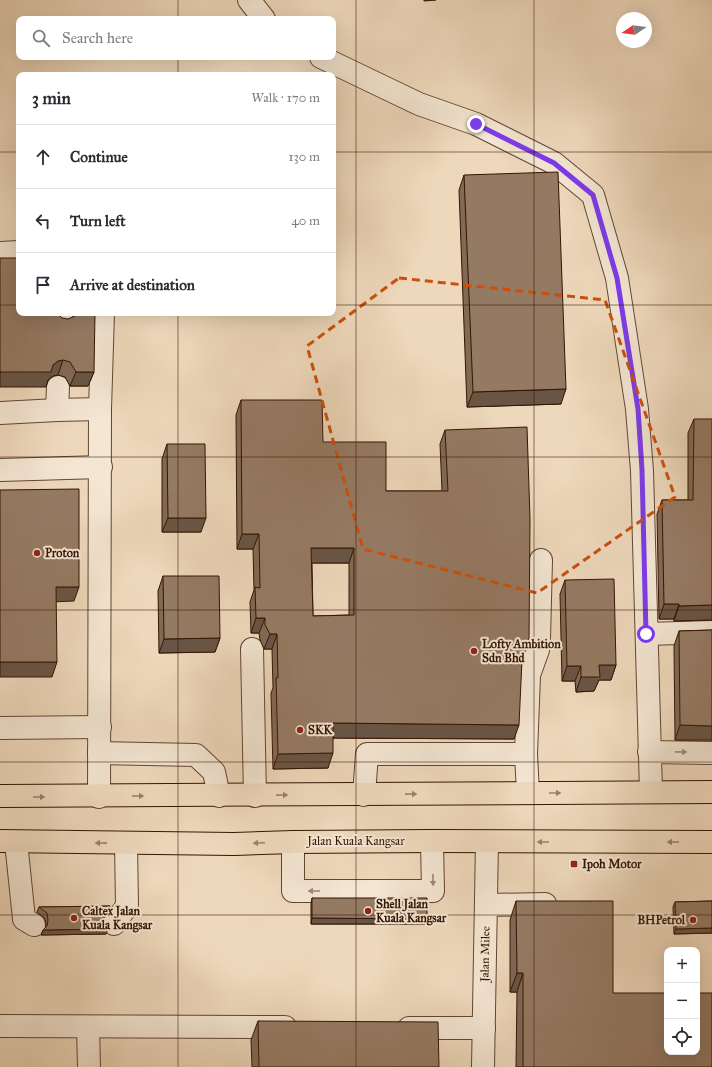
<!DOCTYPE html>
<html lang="en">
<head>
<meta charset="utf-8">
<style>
	:root { --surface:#fff; --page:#f2f2f3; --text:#2b2b33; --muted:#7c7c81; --line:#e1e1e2 }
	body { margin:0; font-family:"IM FELL Great Primer",serif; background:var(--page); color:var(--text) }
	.controls { position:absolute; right:12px; bottom:12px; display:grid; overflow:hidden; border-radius:8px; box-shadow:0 4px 16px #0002 }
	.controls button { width:36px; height:36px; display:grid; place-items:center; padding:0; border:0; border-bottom:1px solid var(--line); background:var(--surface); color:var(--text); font:20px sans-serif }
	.compass { position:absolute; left:616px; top:12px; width:36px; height:36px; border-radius:50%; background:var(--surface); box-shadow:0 4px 16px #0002; rotate:257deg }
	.stop { position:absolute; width:12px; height:12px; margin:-9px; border:3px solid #7c3aed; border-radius:50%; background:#fff }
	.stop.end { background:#7c3aed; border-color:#fff; box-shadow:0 1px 4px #0008 }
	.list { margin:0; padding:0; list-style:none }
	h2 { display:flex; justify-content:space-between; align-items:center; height:52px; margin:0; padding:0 16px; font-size:17px }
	h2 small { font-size:13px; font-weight:400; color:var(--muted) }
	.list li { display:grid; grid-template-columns:26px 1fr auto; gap:12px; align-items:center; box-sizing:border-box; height:64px; padding:0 16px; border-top:1px solid var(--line) }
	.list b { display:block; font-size:15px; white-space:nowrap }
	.list em { font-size:13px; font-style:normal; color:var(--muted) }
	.icon { flex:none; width:22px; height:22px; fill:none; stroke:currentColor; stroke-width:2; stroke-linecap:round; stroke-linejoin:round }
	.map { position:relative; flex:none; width:712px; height:1067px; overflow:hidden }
	.search { position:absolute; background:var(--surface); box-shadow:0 4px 16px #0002; left:16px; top:16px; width:320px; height:44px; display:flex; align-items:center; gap:10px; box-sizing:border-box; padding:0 14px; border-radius:8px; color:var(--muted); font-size:15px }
	.panel { position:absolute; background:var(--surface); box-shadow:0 4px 16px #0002; left:16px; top:72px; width:320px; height:244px; border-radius:8px }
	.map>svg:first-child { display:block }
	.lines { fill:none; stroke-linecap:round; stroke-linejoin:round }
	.minor-casing { stroke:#624532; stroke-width:24 }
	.highway-casing { stroke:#341404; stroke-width:24 }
	.minor { stroke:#f4e6d3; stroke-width:22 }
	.highway { stroke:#eed8bb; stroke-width:22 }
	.wall { fill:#806955; stroke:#341404; fill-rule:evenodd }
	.shaded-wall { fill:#685545; stroke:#341404 }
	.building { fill:#957a63; stroke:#341404; fill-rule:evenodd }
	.oneway { fill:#9e8876 }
	.oneway2 { fill:#9a8069 }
	.route { stroke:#7c3aed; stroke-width:5 }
	.marked { fill:none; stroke:#cd4f0b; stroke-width:3; stroke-dasharray:8 5; stroke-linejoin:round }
	.grid { fill:none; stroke:#341404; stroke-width:1; stroke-opacity:0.55 }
	.poi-dot { fill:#8f2418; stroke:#f4e6d3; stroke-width:1.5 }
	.labels { text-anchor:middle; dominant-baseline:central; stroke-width:4; stroke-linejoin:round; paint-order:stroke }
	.poi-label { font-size:12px; font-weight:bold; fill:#341404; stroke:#f4e6d3; text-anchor:start }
	.street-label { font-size:12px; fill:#341404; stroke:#f4e6d3 }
</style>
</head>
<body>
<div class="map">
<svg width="712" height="1067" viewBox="0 0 712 1067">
	<rect width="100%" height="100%" fill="#eed8bb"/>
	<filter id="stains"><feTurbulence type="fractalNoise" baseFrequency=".005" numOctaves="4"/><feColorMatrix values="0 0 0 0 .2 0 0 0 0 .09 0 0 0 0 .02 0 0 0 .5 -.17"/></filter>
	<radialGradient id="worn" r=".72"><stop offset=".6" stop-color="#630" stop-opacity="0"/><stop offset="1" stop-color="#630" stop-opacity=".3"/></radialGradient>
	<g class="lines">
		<defs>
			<g id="minor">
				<path d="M 249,0 L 264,19"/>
				<path d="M 321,57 L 419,104 L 476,124 L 554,163 L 593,195 L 617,278 L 637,409 L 642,471 L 651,792"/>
				<path d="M 0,253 L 19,252"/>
				<path d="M 61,313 L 62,321"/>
				<path d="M 58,387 L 57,410 L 100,409"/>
				<path d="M 0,413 L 57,410"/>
				<path d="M 0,470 L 101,467"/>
				<path d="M 647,634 L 712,632"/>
				<path d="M 252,649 L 255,796"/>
				<path d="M 0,728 L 100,727"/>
				<path d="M 649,752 L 712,753"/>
				<path d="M 99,753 L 196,755 L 214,772 L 219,796"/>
				<path d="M 526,754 L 529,675 L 538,650 L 539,639 L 541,560"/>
				<path d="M 364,795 L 367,754 L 526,754 L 528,793"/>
				<path d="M 99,797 L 100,409 L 103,313"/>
				<path d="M 16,842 L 24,919 L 34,925"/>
				<path d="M 293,842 L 293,891 L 433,891 L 432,841"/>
				<path d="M 486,905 L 545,904"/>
				<path d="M 114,924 L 127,906 L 126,843"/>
				<path d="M 0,1026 L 285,1027"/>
				<path d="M 88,1027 L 89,1067"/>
				<path d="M 409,1028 L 484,1028"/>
				<path d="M 483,1067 L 487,842"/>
			</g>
			<g id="highway">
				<path d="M 0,796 L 712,792"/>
				<path d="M 0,841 L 234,844 L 293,842 L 432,841 L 712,842"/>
			</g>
		</defs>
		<use href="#minor" class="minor-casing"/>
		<use href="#highway" class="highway-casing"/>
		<use href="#minor" class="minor"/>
		<use href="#highway" class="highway"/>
	</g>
	<g class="wall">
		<path d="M 464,175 L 561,404 L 467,407 L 459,190 Z"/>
		<path d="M 19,313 L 94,372 L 88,386 L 70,386 L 65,377 L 58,375 L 53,376 L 48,380 L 46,387 Z"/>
		<path d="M 241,400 L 323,442 L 386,491 L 442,491 L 440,444 L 445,430 L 522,660 L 514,739 L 333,738 L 328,768 L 273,769 L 271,693 L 273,688 L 272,649 L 264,649 L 260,640 L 259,633 L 251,633 L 250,602 L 254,590 L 253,549 L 237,549 L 236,415 ZM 312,563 L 349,563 L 349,615 L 313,616 Z"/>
		<path d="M 694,419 L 712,620 L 674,621 L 674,619 L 659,619 L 657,514 L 662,500 L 688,500 L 688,433 Z"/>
		<path d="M 167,444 L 201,532 L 162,532 L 162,459 Z"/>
		<path d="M 163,576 L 220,638 L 215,652 L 159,653 L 158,591 Z"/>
		<path d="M 565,580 L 616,665 L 611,680 L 599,680 L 594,691 L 576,692 L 575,681 L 562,681 L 560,594 Z"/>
		<path d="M 712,630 L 712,740 L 675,740 L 674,646 L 679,631 Z"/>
		<path d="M 312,898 L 425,924 L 311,924 L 311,904 Z"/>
		<path d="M 516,901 L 613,993 L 712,1067 L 516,1067 L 517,992 L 510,992 L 510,920 Z"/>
		<path d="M 712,901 L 712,933 L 674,934 L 673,907 L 675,902 Z"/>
		<path d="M 110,906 L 104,919 L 106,934 L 41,935 L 43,930 L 46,927 L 46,925 L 45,919 L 37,912 L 39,907 Z"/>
		<path d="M 258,1021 L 439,1067 L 252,1067 L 251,1040 Z"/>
	</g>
	<g class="shaded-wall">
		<path d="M 424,0 L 436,0 L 424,1 Z"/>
		<path d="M 63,360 L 58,375 L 53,376 L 48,380 L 46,387 L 0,387 L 0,372 L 53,365 L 58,361 Z"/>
		<path d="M 76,372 L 94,372 L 88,386 L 70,386 Z"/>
		<path d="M 566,389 L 561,404 L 467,407 L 473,392 Z"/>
		<path d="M 168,518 L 206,518 L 201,532 L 162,532 Z"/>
		<path d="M 242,534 L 259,534 L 253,549 L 237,549 Z"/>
		<path d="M 311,548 L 354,548 L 349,563 L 306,563 Z"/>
		<path d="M 56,587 L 79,587 L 74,601 L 51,602 Z"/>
		<path d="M 664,604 L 679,604 L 674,619 L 659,619 Z"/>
		<path d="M 712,605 L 712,620 L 674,621 L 679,606 Z"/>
		<path d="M 256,618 L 265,618 L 259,633 L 251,633 Z"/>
		<path d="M 270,634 L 277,634 L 272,649 L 264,649 Z"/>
		<path d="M 220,638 L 215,652 L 159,653 L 164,639 Z"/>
		<path d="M 0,662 L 57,662 L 52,677 L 0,677 Z"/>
		<path d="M 599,665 L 616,665 L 611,680 L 599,680 L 594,691 L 576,692 L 581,677 Z"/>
		<path d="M 567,666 L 581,666 L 575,681 L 562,681 Z"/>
		<path d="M 333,723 L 519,725 L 514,739 L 327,738 Z"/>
		<path d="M 680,725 L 712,726 L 712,740 L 675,740 Z"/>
		<path d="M 333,753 L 328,768 L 273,769 L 278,754 Z"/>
		<path d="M 312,918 L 427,919 L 425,924 L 311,924 Z"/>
		<path d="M 712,928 L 712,933 L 674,934 L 676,929 Z"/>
		<path d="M 108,929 L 106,934 L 41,935 L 43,930 Z"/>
		<path d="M 517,973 L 523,973 L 517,992 L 510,992 Z"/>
	</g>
	<g class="building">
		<path d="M 558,172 L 566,389 L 473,392 L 464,175 Z"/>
		<path d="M 0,258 L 19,258 L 19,313 L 57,313 L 62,318 L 68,319 L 75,316 L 77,313 L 95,313 L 94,372 L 76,372 L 70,362 L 63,360 L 58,361 L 53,365 L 51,372 L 0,372 Z"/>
		<path d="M 241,400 L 322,400 L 323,442 L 386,442 L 386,491 L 448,491 L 445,430 L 527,427 L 530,519 L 529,638 L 522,660 L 519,725 L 333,723 L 333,753 L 278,754 L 276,678 L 278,678 L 277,634 L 270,634 L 265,625 L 265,618 L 256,618 L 255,587 L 260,588 L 259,534 L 242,534 ZM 311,548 L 354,548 L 354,615 L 313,616 Z"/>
		<path d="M 694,419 L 712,419 L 712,605 L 679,606 L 679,604 L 664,604 L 662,500 L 693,500 Z"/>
		<path d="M 167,444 L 205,444 L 206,518 L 168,518 Z"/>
		<path d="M 79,489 L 79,587 L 56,587 L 57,662 L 0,662 L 0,490 Z"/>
		<path d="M 163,576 L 219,576 L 220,638 L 164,639 Z"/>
		<path d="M 614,579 L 616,665 L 599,665 L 600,677 L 581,677 L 581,666 L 567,666 L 565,580 Z"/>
		<path d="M 712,630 L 712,726 L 680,725 L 679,631 Z"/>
		<path d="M 312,898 L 427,898 L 427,919 L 312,918 Z"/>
		<path d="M 516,901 L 613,901 L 613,993 L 667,993 L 667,1052 L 697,1052 L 697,993 L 712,993 L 712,1067 L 523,1067 L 523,973 L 517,973 Z"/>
		<path d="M 712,901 L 712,928 L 676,929 L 675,902 Z"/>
		<path d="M 110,906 L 103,918 L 104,924 L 108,929 L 43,930 L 47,926 L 48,920 L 47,913 L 39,907 Z"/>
		<path d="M 258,1021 L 438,1022 L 439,1067 L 259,1067 Z"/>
	</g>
	<defs><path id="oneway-solid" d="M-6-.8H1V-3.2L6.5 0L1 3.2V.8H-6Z"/></defs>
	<g class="oneway">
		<use href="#oneway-solid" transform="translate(681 752) rotate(1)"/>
		<use href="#oneway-solid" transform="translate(433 880) rotate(89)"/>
		<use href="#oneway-solid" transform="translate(314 891) rotate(-180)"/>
	</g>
	<g class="oneway2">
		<use href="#oneway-solid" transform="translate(555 793)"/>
		<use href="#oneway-solid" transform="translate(411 794) rotate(-1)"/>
		<use href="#oneway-solid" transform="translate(282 795) rotate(-1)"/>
		<use href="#oneway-solid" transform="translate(138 796) rotate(-1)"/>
		<use href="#oneway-solid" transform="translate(39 797)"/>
		<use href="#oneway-solid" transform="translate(543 842) rotate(-180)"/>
		<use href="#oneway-solid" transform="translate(673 842) rotate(-180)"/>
		<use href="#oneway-solid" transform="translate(101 843) rotate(-179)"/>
		<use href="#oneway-solid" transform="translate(259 843) rotate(178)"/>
	</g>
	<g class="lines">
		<path class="route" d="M 476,124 L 554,163 L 593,195 L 617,278 L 638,409 L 642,470 L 646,634"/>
	</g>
	<path class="marked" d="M 399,278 L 605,300 L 675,497 L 537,593 L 363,549 L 307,346 Z"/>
	<path class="grid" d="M 178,0 L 178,19M 356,0 L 356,1067M 534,0 L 534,1067M 178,57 L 178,75M 0,152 L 19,152M 333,152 L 712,152M 0,305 L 19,305M 333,305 L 712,305M 178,313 L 178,1067M 0,457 L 712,457M 0,610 L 712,610M 0,762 L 712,762M 0,915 L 712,915"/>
	<g class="poi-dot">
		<circle cx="37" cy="553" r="4"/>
		<circle cx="474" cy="651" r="4"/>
		<circle cx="300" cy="730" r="4"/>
		<rect x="570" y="860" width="8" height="8" rx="2"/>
		<circle cx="368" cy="911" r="4"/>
		<circle cx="74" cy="918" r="4"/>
		<circle cx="693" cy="920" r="4"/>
	</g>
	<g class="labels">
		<g class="poi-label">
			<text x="45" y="553">Proton</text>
			<text x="482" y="644">Lofty Ambition<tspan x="482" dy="14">Sdn Bhd</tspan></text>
			<text x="308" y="730">SKK</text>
			<text x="582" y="864">Ipoh Motor</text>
			<text x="376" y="904">Shell Jalan<tspan x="376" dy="14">Kuala Kangsar</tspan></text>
			<text x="82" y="911">Caltex Jalan<tspan x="82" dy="14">Kuala Kangsar</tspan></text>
			<text x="685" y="920" text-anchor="end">BHPetrol</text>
		</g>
		<g class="street-label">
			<text x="356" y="841">Jalan Kuala Kangsar</text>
			<text transform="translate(485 954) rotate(-89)">Jalan Milee</text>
		</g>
	</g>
	<rect width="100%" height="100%" filter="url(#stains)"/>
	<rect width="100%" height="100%" fill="url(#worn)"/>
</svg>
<div class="controls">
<button>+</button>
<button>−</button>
<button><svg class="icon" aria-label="locate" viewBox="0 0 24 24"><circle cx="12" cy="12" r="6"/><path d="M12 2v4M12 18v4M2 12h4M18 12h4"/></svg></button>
</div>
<svg class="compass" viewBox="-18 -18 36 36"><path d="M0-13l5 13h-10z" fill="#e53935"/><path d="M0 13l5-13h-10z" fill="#7c7c81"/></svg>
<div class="stop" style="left:646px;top:634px"></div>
<div class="stop end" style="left:476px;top:124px"></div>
<div class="search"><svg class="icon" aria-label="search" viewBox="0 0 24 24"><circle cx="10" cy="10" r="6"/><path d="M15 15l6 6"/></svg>Search here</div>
<section class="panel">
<h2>3 min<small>Walk · 170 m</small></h2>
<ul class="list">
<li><svg class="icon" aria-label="ahead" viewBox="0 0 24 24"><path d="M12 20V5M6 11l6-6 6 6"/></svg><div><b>Continue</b></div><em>130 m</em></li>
<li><svg class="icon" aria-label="left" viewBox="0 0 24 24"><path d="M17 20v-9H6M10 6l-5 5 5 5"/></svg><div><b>Turn left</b></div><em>40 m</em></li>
<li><svg class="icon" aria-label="arrive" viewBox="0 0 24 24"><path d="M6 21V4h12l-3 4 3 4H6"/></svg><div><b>Arrive at destination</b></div></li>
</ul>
</section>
</div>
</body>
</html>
